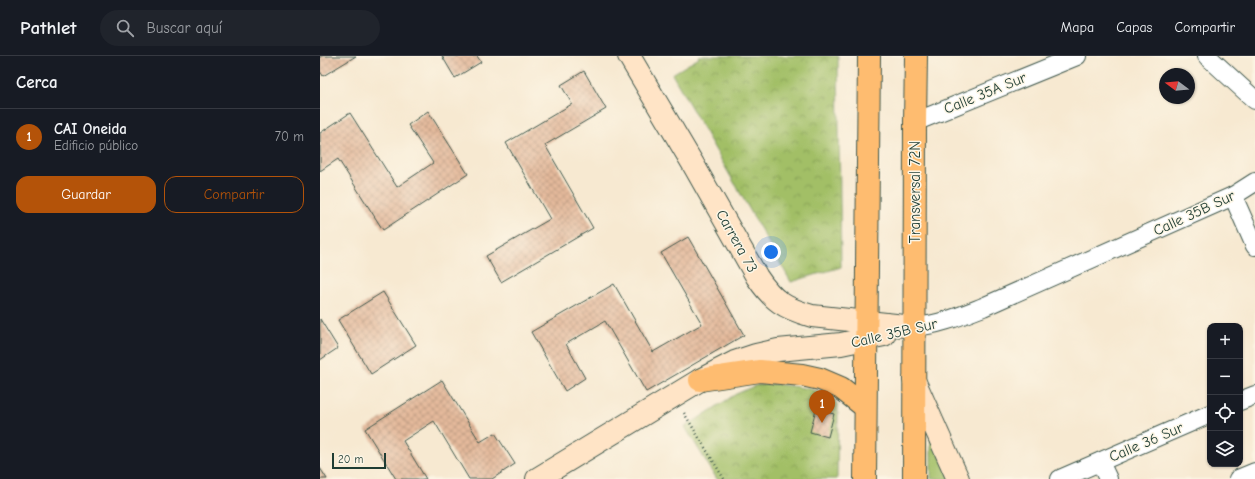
<!DOCTYPE html>
<html lang="es">
<head>
<meta charset="utf-8">
<style>
	:root { --surface:#171b24; --page:#20242c; --text:#f1f3f6; --muted:#9ea1a6; --line:#363941; --accent:#b45309 }
	body { margin:0; font-family:"Comic Neue",sans-serif; background:var(--page); color:var(--text) }
	.controls { position:absolute; right:12px; bottom:12px; display:grid; overflow:hidden; border-radius:8px; box-shadow:0 1px 3px #0004 }
	.controls button { width:36px; height:36px; display:grid; place-items:center; padding:0; border:0; border-bottom:1px solid var(--line); background:var(--surface); color:var(--text); font:20px sans-serif }
	.compass { position:absolute; left:839px; top:12px; width:36px; height:36px; border-radius:50%; background:var(--surface); box-shadow:0 1px 3px #0004; rotate:286deg }
	.scale { position:absolute; left:12px; bottom:10px; width:54px; box-sizing:border-box; padding-left:4px; border:2px solid #1f3d34; border-top:0; font-size:11px; line-height:14px; white-space:nowrap; color:#1f3d34; -webkit-text-stroke:3px #fcf5e5; paint-order:stroke }
	.you { position:absolute; left:451px; top:196px; width:14px; height:14px; margin:-10px; border:3px solid #fff; border-radius:50%; background:#1a73e8; box-shadow:0 0 0 6px #1a73e833 }
	.badge { display:grid; place-items:center; width:26px; height:26px; border-radius:50%; background:var(--accent); color:#fff; font-size:13px; font-weight:700 }
	.pin { position:absolute; translate:-50% -33px; filter:drop-shadow(0 1px 2px #0008) }
	.pin::after { content:''; position:absolute; top:21px; width:14px; height:12px; background:inherit; clip-path:polygon(0 0,100% 0,50% 100%) }
	.list { margin:0; padding:0; list-style:none }
	h2 { display:flex; justify-content:space-between; align-items:center; height:52px; margin:0; padding:0 16px; font-size:17px }
	h2 small { font-size:13px; font-weight:400; color:var(--muted) }
	.list li { display:grid; grid-template-columns:26px 1fr auto; gap:12px; align-items:center; box-sizing:border-box; height:56px; padding:0 16px; border-top:1px solid var(--line) }
	.list b { display:block; font-size:15px; white-space:nowrap }
	.list p { margin:0; font-size:13px; white-space:nowrap; color:var(--muted) }
	.list em { font-size:13px; font-style:normal; color:var(--muted) }
	.actions { display:flex; gap:8px; padding:12px 16px }
	.actions a { flex:1; padding:9px 0; border:1px solid var(--accent); border-radius:12px; text-align:center; font-size:14px; color:var(--accent) }
	.actions .main { background:var(--accent); color:#fff }
	.icon { flex:none; width:22px; height:22px; fill:none; stroke:currentColor; stroke-width:2; stroke-linecap:round; stroke-linejoin:round }
	.map { position:relative; flex:none; width:935px; height:423px; overflow:hidden }
	header { display:flex; align-items:center; gap:24px; box-sizing:border-box; height:56px; padding:0 20px; background:var(--surface); border-bottom:1px solid var(--line) }
	header strong { font-size:19px }
	nav { display:flex; gap:22px; margin-inline-start:auto; font-size:14px }
	.search { width:280px; height:36px; background:var(--page); display:flex; align-items:center; gap:10px; box-sizing:border-box; padding:0 14px; border-radius:22px; color:var(--muted); font-size:15px }
	main { display:flex }
	aside { flex:1; background:var(--surface) }
	.map>svg:first-child { display:block }
	.grass { fill:#a2bf66; stroke:#607e4d }
	.park { fill:url(#park-crowns); stroke:#607e4d }
	.building { fill:url(#building-cross-hatch) }
	.lines { fill:none; stroke-linecap:round; stroke-linejoin:round }
	.street-casing { stroke:#3f574c; stroke-width:20 }
	.secondary-casing { stroke:#3f574c; stroke-width:24 }
	.primary-casing { stroke:#3f574c; stroke-width:24 }
	.path { stroke:#3f574c; stroke-width:2.5; stroke-dasharray:1 3; stroke-linecap:butt }
	.street { stroke:#fff; stroke-width:18 }
	.secondary { stroke:#ffe4c6; stroke-width:22 }
	.primary { stroke:#febc70; stroke-width:22 }
	.labels { text-anchor:middle; dominant-baseline:central; stroke-width:3; stroke-linejoin:round; paint-order:stroke }
	.street-label { font-size:15px; fill:#1f3d34; stroke:#fcf5e5 }
</style>
</head>
<body>
<header>
<strong>Pathlet</strong>
<div class="search"><svg class="icon" aria-label="search" viewBox="0 0 24 24"><circle cx="10" cy="10" r="6"/><path d="M15 15l6 6"/></svg>Buscar aquí</div>
<nav><a>Mapa</a><a>Capas</a><a>Compartir</a></nav>
</header>
<main>
<aside>
<h2>Cerca<small></small></h2>
<ul class="list">
<li><span class="badge">1</span><div><b>CAI Oneida</b><p>Edificio público</p></div><em>70 m</em></li>
</ul>
<div class="actions"><a class="main">Guardar</a><a>Compartir</a></div>
</aside>
<div class="map">
<svg width="935" height="423" viewBox="0 0 935 423">
	<defs>
		<pattern id="park-crowns" width="20" height="18" patternUnits="userSpaceOnUse"><rect width="20" height="18" fill="#a2bf66"/><path d="M2 6a3 3 0 1 1 6 0M12 15a3 3 0 1 1 6 0" fill="none" stroke="#839c55"/></pattern>
		<pattern id="building-cross-hatch" width="8" height="8" patternUnits="userSpaceOnUse"><rect width="8" height="8" fill="#e4b99b"/><path d="M0 0l8 8M0 8l8-8" fill="none" stroke="#b8987f"/></pattern>
	</defs>
	<rect width="100%" height="100%" fill="#fcf5e5"/>
	<filter id="ink" filterUnits="userSpaceOnUse"><feTurbulence type="fractalNoise" baseFrequency=".025" numOctaves="2"/><feDisplacementMap in="SourceGraphic" scale="8" xChannelSelector="R" yChannelSelector="G"/><feConvolveMatrix kernelMatrix="1 2 1 2 8 2 1 2 1" color-interpolation-filters="sRGB"/></filter>
	<filter id="wash" filterUnits="userSpaceOnUse"><feTurbulence type="fractalNoise" baseFrequency=".012" numOctaves="4" result="noise"/><feDisplacementMap in="SourceGraphic" scale="16" xChannelSelector="R" yChannelSelector="G"/><feGaussianBlur stdDeviation="0.9" result="paint"/><feColorMatrix in="noise" values="0 0 0 0 0 0 0 0 0 0 0 0 0 0 0 0 0 1.4 0 .05"/><feComposite in="paint" operator="in"/></filter>
	<g filter="url(#wash)">
		<rect width="100%" height="100%" fill="#f7e9d1"/>
		<path class="grass" d="M 611,375 L 631,423 L 611,423 Z"/>
		<g class="park">
			<path d="M 378,0 L 518,0 L 521,211 L 471,226 L 352,18 L 379,2 Z"/>
			<path d="M 455,328 C 470,330 502,333 513,342 C 515,344 516,347 518,350 L 517,423 L 397,423 L 365,371 L 416,338 L 437,329 Z"/>
		</g>
		<g id="blocks">
			<g class="building">
				<path d="M 0,0 L 36,0 L 3,20 L 0,15 Z"/>
				<path d="M 122,0 L 157,0 L 161,6 L 135,22 Z"/>
				<path d="M 264,15 L 286,53 L 225,89 L 273,172 L 181,226 L 166,200 L 230,163 L 186,87 L 252,48 L 241,29 Z"/>
				<path d="M 108,55 L 148,118 L 63,174 L 18,103 L 0,115 L 0,77 L 30,57 L 77,131 L 113,107 L 88,69 Z"/>
				<path d="M 368,181 L 424,279 L 326,336 L 285,265 L 246,288 L 265,322 L 245,335 L 211,276 L 294,228 L 333,296 L 382,268 L 341,197 Z"/>
				<path d="M 63,236 L 96,289 L 51,318 L 18,264 Z"/>
				<path d="M 0,263 L 18,292 L 0,304 Z"/>
				<path d="M 122,324 L 160,386 L 175,377 L 195,408 L 172,423 L 149,423 L 114,365 L 83,385 L 106,423 L 76,423 L 45,373 Z"/>
				<path d="M 496,353 L 514,358 L 508,381 L 490,376 Z"/>
				<path d="M 0,412 L 7,423 L 0,423 Z"/>
			</g>
		</g>
	</g>
	<g filter="url(#ink)">
		<use href="#blocks" fill-opacity="0" stroke="#3f574c" stroke-width="1"/>
		<g class="lines">
			<defs>
				<g id="street">
					<path d="M 887,0 L 935,44"/>
					<path d="M 595,66 L 757,0"/>
					<path d="M 913,140 L 935,190"/>
					<path d="M 594,271 C 619,269 640,260 663,251 L 913,140 L 935,126"/>
					<path d="M 920,345 L 935,339"/>
					<path d="M 780,406 L 788,423"/>
					<path d="M 740,423 L 890,358"/>
					<path d="M 918,423 L 935,416"/>
				</g>
				<g id="secondary">
					<path d="M 309,0 L 373,108 L 437,221 C 453,245 464,252 492,260 L 594,271"/>
					<path d="M 594,324 L 638,423"/>
					<path d="M 217,423 L 380,324 L 415,306 L 436,299 L 458,294 L 521,288 L 564,279"/>
				</g>
				<g id="primary">
					<path d="M 380,324 L 440,315 L 482,319 L 500,323 L 521,332 L 545,351"/>
					<path d="M 545,423 L 549,0"/>
					<path d="M 594,423 L 595,66 L 596,0"/>
				</g>
			</defs>
			<use href="#street" class="street-casing"/>
			<use href="#secondary" class="secondary-casing"/>
			<use href="#primary" class="primary-casing"/>
			<path class="path" d="M 364,357 L 404,423"/>
			<use href="#street" class="street"/>
			<use href="#secondary" class="secondary"/>
			<use href="#primary" class="primary"/>
		</g>
	</g>
	<g class="labels">
		<g class="street-label">
			<text transform="translate(665 37) rotate(-22)">Calle 35A Sur</text>
			<text transform="translate(595 136) rotate(-90)">Transversal 72N</text>
			<text transform="translate(874 157) rotate(-25)">Calle 35B Sur</text>
			<text transform="translate(417 185) rotate(61)">Carrera 73</text>
			<text transform="translate(574 277) rotate(-13)">Calle 35B Sur</text>
			<text transform="translate(826 386) rotate(-23)">Calle 36 Sur</text>
		</g>
	</g>
</svg>
<div class="controls">
<button>+</button>
<button>−</button>
<button><svg class="icon" aria-label="locate" viewBox="0 0 24 24"><circle cx="12" cy="12" r="6"/><path d="M12 2v4M12 18v4M2 12h4M18 12h4"/></svg></button>
<button><svg class="icon" aria-label="layers" viewBox="0 0 24 24"><path d="M12 4l9 5-9 5-9-5zM3 14l9 5 9-5"/></svg></button>
</div>
<svg class="compass" viewBox="-18 -18 36 36"><path d="M0-13l5 13h-10z" fill="#e53935"/><path d="M0 13l5-13h-10z" fill="#9ea1a6"/></svg>
<div class="scale">20 m</div>
<div class="you"></div>
<div class="pin badge" style="left:502px;top:367px">1</div>
</div>
</main>
</body>
</html>
